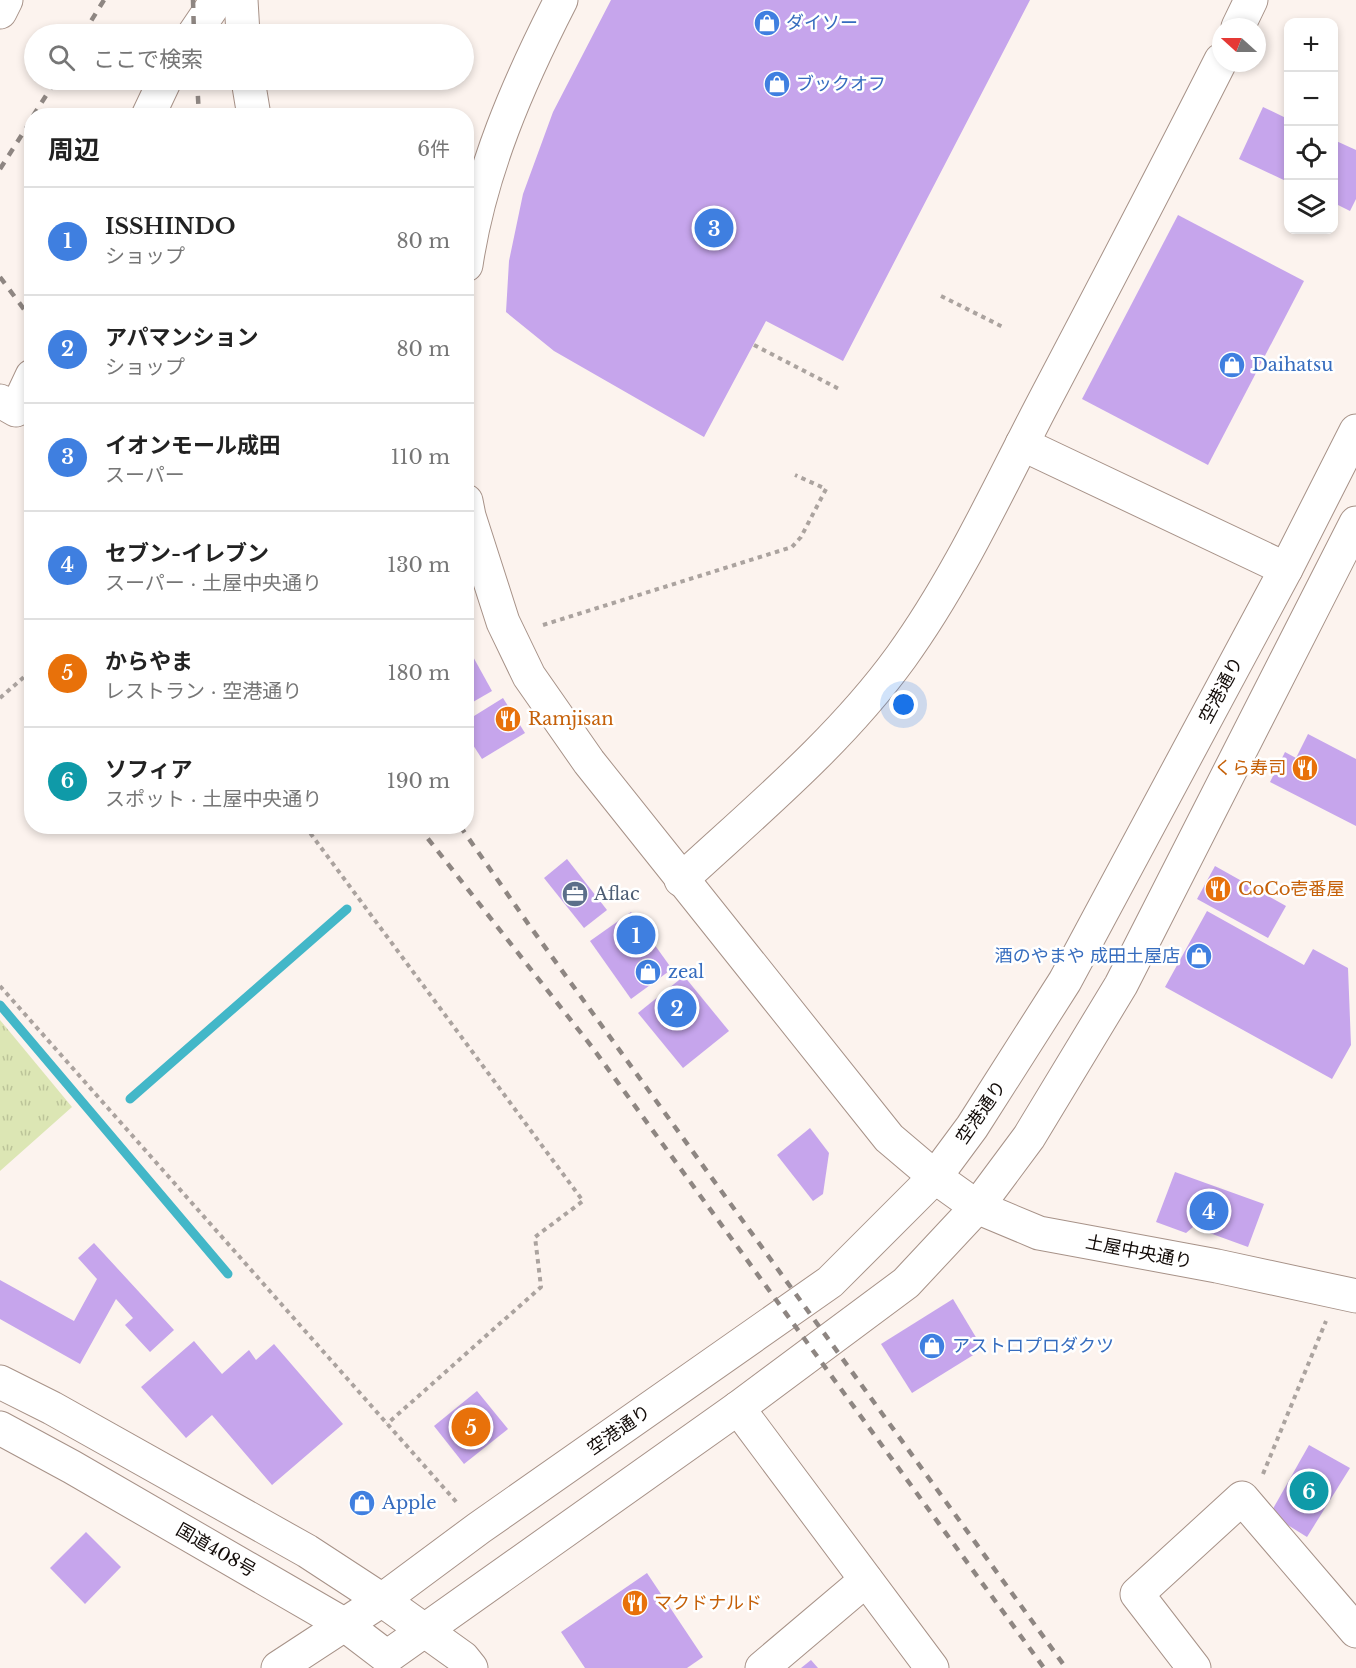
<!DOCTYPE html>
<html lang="ja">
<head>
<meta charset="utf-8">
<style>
	:root { --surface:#fff; --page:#f2f2f2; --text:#222; --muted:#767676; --line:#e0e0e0; --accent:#b45309 }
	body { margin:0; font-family:"Libre Baskerville","Noto Sans JP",serif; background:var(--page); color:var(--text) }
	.controls { position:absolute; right:18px; top:18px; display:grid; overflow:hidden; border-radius:12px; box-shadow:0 3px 9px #0003 }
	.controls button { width:54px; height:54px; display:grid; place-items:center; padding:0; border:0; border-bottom:2px solid var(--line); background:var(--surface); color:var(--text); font:30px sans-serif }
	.compass { position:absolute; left:1212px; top:18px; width:54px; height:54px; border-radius:50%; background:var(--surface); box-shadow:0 3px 9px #0003; rotate:291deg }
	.you { position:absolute; left:904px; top:705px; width:21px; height:21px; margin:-15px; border:4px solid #fff; border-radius:50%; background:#1a73e8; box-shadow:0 0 0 9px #1a73e833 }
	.badge { display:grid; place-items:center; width:39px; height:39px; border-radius:50%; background:var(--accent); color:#fff; font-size:20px; font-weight:700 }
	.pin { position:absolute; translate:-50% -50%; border:3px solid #fff; box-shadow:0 2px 6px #0006 }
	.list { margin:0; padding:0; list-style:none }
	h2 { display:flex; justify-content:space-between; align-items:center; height:78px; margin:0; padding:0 24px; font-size:26px }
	h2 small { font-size:20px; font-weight:400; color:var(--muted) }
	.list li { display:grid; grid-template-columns:39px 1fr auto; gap:18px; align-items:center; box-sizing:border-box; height:108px; padding:0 24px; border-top:2px solid var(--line) }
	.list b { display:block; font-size:22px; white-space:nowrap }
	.list p { margin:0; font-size:20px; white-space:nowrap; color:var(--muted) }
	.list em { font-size:20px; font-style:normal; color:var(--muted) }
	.icon { flex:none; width:33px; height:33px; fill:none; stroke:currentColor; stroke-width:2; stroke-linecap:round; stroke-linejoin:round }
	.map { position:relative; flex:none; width:1356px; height:1668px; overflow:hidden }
	.search { position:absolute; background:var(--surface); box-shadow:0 3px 9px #0003; left:24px; top:24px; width:450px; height:66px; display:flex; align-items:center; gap:15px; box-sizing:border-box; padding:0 21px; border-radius:33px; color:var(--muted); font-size:22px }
	.panel { position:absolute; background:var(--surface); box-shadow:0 3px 9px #0003; left:24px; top:108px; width:450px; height:726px; border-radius:24px }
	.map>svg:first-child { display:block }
	.grass { fill:url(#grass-tufts) }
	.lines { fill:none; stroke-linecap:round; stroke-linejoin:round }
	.stream { stroke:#43b7c8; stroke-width:9 }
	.building { fill:#c6a5ec }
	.minor-casing { stroke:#a79288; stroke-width:35 }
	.major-casing { stroke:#a79288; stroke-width:35 }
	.highway-casing { stroke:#a79288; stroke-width:35 }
	.path { stroke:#aba39f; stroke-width:4; stroke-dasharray:4.5 4.5; stroke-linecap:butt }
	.minor { stroke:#fff; stroke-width:33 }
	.major { stroke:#fff; stroke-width:33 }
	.highway { stroke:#fff; stroke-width:33 }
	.rail { stroke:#8e8682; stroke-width:4.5; stroke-dasharray:8 8; stroke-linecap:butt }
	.labels { text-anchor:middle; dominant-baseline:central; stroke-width:5; stroke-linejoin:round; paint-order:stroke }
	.shop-label { font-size:18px; fill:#366cbe; stroke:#fff; text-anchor:start }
	.street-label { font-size:18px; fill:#120b08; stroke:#fff }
	.food-label { font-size:18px; fill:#c56008; stroke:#fff; text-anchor:start }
	.service-label { font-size:18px; fill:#4e5e75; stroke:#fff; text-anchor:start }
</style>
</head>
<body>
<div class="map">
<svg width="1356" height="1668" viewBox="0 0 1356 1668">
	<defs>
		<pattern id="grass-tufts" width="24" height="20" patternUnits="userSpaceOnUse" patternTransform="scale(1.5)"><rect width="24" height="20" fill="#dce6b4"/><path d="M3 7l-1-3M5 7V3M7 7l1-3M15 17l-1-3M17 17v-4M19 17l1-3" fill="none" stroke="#bcc499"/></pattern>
	</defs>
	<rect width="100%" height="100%" fill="#fcf3ee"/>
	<path class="grass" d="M 0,1020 L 72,1107 L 0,1171 Z"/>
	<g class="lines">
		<g class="stream">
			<path d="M 0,1005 L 228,1274"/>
			<path d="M 130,1099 L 347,909"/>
		</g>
	</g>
	<g class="building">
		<path d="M 611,0 L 1030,0 L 843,361 L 766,321 L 704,437 L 554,351 L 506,312 L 509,261 L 523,194 L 553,112 Z"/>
		<path d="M 1263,107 L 1288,119 L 1288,182 L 1239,159 Z"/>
		<path d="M 1334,140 L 1356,150 L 1356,199 L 1350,211 L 1334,203 Z"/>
		<path d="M 1178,215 L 1304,281 L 1208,465 L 1082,399 Z"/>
		<path d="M 466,644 L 492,691 L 466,706 Z"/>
		<path d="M 503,698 L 525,733 L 482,759 L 466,734 L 466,721 Z"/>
		<path d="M 1308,734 L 1356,759 L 1356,826 L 1270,782 L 1285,752 L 1296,758 Z"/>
		<path d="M 567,859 L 607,910 L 584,928 L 544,878 Z"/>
		<path d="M 1215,866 L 1286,906 L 1268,938 L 1197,899 Z"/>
		<path d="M 1207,911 L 1304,965 L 1313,949 L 1348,968 L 1351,1045 L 1332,1079 L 1165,987 Z"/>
		<path d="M 631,912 L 672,969 L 631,999 L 590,941 Z"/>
		<path d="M 684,976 L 729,1031 L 683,1068 L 638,1013 Z"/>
		<path d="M 810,1128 L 829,1153 L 823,1194 L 813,1201 L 777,1155 Z"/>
		<path d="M 1175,1172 L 1264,1204 L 1248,1247 L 1193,1227 L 1186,1233 L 1156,1222 Z"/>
		<path d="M 94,1243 L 174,1330 L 150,1352 L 125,1325 L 133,1318 L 116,1299 L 80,1364 L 0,1319 L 0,1280 L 74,1321 L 97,1279 L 78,1258 Z"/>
		<path d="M 953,1299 L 983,1349 L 912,1393 L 881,1344 Z"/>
		<path d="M 194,1341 L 222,1374 L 249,1350 L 256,1360 L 274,1344 L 343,1424 L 272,1485 L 212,1415 L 186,1438 L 141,1387 Z"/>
		<path d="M 477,1391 L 508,1429 L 464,1464 L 434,1426 Z"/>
		<path d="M 1309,1445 L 1350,1468 L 1307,1537 L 1270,1514 Z"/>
		<path d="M 86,1532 L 121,1567 L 85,1604 L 50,1568 Z"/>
		<path d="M 647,1573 L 703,1657 L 687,1668 L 585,1668 L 561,1632 Z"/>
		<path d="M 811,1660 L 818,1668 L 801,1668 Z"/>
	</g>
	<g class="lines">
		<defs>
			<g id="minor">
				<path d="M 241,0 L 243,34"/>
				<path d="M 0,12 L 6,0"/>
				<path d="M 1238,27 L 1251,0"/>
				<path d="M 194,34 L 217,0"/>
				<path d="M 248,80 L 254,116"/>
				<path d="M 148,116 L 165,80"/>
				<path d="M 466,265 C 480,171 518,84 561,0"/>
				<path d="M 0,401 L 16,410 L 32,376"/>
				<path d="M 1022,444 L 1286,569"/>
				<path d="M 466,501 L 469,516 L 503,622 L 529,676 L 589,762 L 889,1138 L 935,1177"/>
				<path d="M 681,880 C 758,809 840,741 901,657 C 956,581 997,492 1040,409 C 1101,293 1162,177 1221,60"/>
				<path d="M 738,1408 L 932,1668"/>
				<path d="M 424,1630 L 463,1658 L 471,1668"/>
				<path d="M 762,1668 L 866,1580"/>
				<path d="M 1194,1668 L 1137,1594 L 1242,1498 L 1356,1631"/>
			</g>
			<g id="major">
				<path d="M 935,1177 L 977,1207 L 1039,1233 L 1217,1266 L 1356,1296"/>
				<path d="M 278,1668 L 382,1600 L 424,1630"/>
			</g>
			<g id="highway">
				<path d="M 0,1382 L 52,1408 L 307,1551 L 382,1600 L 479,1528 L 830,1282 L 935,1177 L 972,1127 L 1065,981 L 1286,569 L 1356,431"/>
				<path d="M 0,1428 L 72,1467 L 345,1625 L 387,1657 L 738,1408 L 906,1283 L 977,1207 L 1029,1137 L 1121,985 L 1356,523"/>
			</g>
		</defs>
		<use href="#minor" class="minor-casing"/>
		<use href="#major" class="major-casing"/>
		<use href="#highway" class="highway-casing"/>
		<g class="path">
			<path d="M 941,296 L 1003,327"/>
			<path d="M 754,345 L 841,390"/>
			<path d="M 543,625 L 792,547 L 801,537 L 826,489 L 795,475"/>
			<path d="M 0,698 L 32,670"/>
			<path d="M 305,826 L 583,1201 L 535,1237 L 541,1287 L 387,1424"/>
			<path d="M 0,986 L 459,1505"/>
			<path d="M 1263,1474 L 1326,1321"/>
		</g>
		<use href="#minor" class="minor"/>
		<use href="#major" class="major"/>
		<use href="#highway" class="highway"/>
		<g class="rail">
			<path d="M 193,0 L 194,34"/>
			<path d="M 83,34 L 104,0"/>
			<path d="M 197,80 L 199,116"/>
			<path d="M 33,116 L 56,80"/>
			<path d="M 0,169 L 32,119"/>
			<path d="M 0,277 L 32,320"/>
			<path d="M 418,826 L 592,1047 L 1044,1668"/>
			<path d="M 460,826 L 529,925 L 1066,1668"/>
		</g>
	</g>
	<defs>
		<symbol id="shop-disc" viewBox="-11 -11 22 22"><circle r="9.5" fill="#3f7fe0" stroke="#fff"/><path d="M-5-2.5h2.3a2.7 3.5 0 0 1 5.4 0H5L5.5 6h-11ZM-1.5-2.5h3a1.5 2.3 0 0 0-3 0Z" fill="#fff"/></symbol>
		<symbol id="restaurant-disc" viewBox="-11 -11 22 22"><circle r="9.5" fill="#e8710a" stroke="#fff"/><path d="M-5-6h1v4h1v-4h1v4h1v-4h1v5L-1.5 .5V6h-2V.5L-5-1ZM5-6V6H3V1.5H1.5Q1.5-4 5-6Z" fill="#fff"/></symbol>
		<symbol id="office-disc" viewBox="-11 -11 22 22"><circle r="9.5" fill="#5c6f8a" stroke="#fff"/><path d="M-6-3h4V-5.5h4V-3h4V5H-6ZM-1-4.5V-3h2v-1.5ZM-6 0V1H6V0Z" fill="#fff"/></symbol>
	</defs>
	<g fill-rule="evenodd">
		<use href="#shop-disc" x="752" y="8" width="30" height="30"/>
		<use href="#shop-disc" x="762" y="69" width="30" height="30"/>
		<use href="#shop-disc" x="1217" y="350" width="30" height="30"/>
		<use href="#restaurant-disc" x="493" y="704" width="30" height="30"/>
		<use href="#restaurant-disc" x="1290" y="753" width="30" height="30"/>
		<use href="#restaurant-disc" x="1203" y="874" width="30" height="30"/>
		<use href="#office-disc" x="560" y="879" width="30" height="30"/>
		<use href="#shop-disc" x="1184" y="941" width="30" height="30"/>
		<use href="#shop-disc" x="633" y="957" width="30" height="30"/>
		<use href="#shop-disc" x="917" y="1331" width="30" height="30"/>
		<use href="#shop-disc" x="347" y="1488" width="30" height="30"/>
		<use href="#restaurant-disc" x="620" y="1588" width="30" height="30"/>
	</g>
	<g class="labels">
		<g class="shop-label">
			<text x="786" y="23">ダイソー</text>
			<text x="796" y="84">ブックオフ</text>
			<text x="1252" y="365">Daihatsu</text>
			<text x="1180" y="956" text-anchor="end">酒のやまや 成田土屋店</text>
			<text x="668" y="972">zeal</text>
			<text x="952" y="1346">アストロプロダクツ</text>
			<text x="382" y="1503">Apple</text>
		</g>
		<g class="street-label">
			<text transform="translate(1221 690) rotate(-62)">空港通り</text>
			<text transform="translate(981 1112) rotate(-55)">空港通り</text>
			<text transform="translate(1139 1252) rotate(11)">土屋中央通り</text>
			<text transform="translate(619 1430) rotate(-35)">空港通り</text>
			<text transform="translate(216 1550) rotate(30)">国道408号</text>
		</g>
		<g class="food-label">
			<text x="528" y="719">Ramjisan</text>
			<text x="1286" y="768" text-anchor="end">くら寿司</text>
			<text x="1238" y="889">CoCo壱番屋</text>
			<text x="654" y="1603">マクドナルド</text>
		</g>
		<g class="service-label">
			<text x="594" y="894">Aflac</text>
		</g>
	</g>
</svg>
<div class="controls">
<button>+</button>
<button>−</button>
<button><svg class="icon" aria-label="locate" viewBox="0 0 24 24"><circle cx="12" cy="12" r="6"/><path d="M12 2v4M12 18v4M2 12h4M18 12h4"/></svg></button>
<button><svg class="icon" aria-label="layers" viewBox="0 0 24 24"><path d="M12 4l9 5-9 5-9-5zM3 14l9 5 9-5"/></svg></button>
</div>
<svg class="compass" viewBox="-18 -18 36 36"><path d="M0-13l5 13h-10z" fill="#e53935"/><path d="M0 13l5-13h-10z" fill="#767676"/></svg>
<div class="you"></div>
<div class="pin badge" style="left:636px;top:935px;background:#3f7fe0">1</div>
<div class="pin badge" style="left:677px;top:1008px;background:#3f7fe0">2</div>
<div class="pin badge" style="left:714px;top:228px;background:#3f7fe0">3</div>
<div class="pin badge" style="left:1209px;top:1211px;background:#3f7fe0">4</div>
<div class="pin badge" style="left:471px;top:1427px;background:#e8710a">5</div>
<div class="pin badge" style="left:1309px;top:1491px;background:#0f9aa8">6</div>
<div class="search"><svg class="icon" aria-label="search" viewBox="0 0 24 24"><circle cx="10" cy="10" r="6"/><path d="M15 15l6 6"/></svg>ここで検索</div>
<section class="panel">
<h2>周辺<small>6件</small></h2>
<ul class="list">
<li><span class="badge" style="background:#3f7fe0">1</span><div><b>ISSHINDO</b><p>ショップ</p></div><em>80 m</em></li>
<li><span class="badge" style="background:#3f7fe0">2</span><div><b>アパマンション</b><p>ショップ</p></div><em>80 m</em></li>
<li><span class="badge" style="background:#3f7fe0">3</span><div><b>イオンモール成田</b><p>スーパー</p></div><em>110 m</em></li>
<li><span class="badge" style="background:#3f7fe0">4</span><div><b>セブン-イレブン</b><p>スーパー · 土屋中央通り</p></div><em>130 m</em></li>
<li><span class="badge" style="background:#e8710a">5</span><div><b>からやま</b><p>レストラン · 空港通り</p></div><em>180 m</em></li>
<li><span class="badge" style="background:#0f9aa8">6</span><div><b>ソフィア</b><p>スポット · 土屋中央通り</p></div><em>190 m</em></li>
</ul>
</section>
</div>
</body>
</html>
